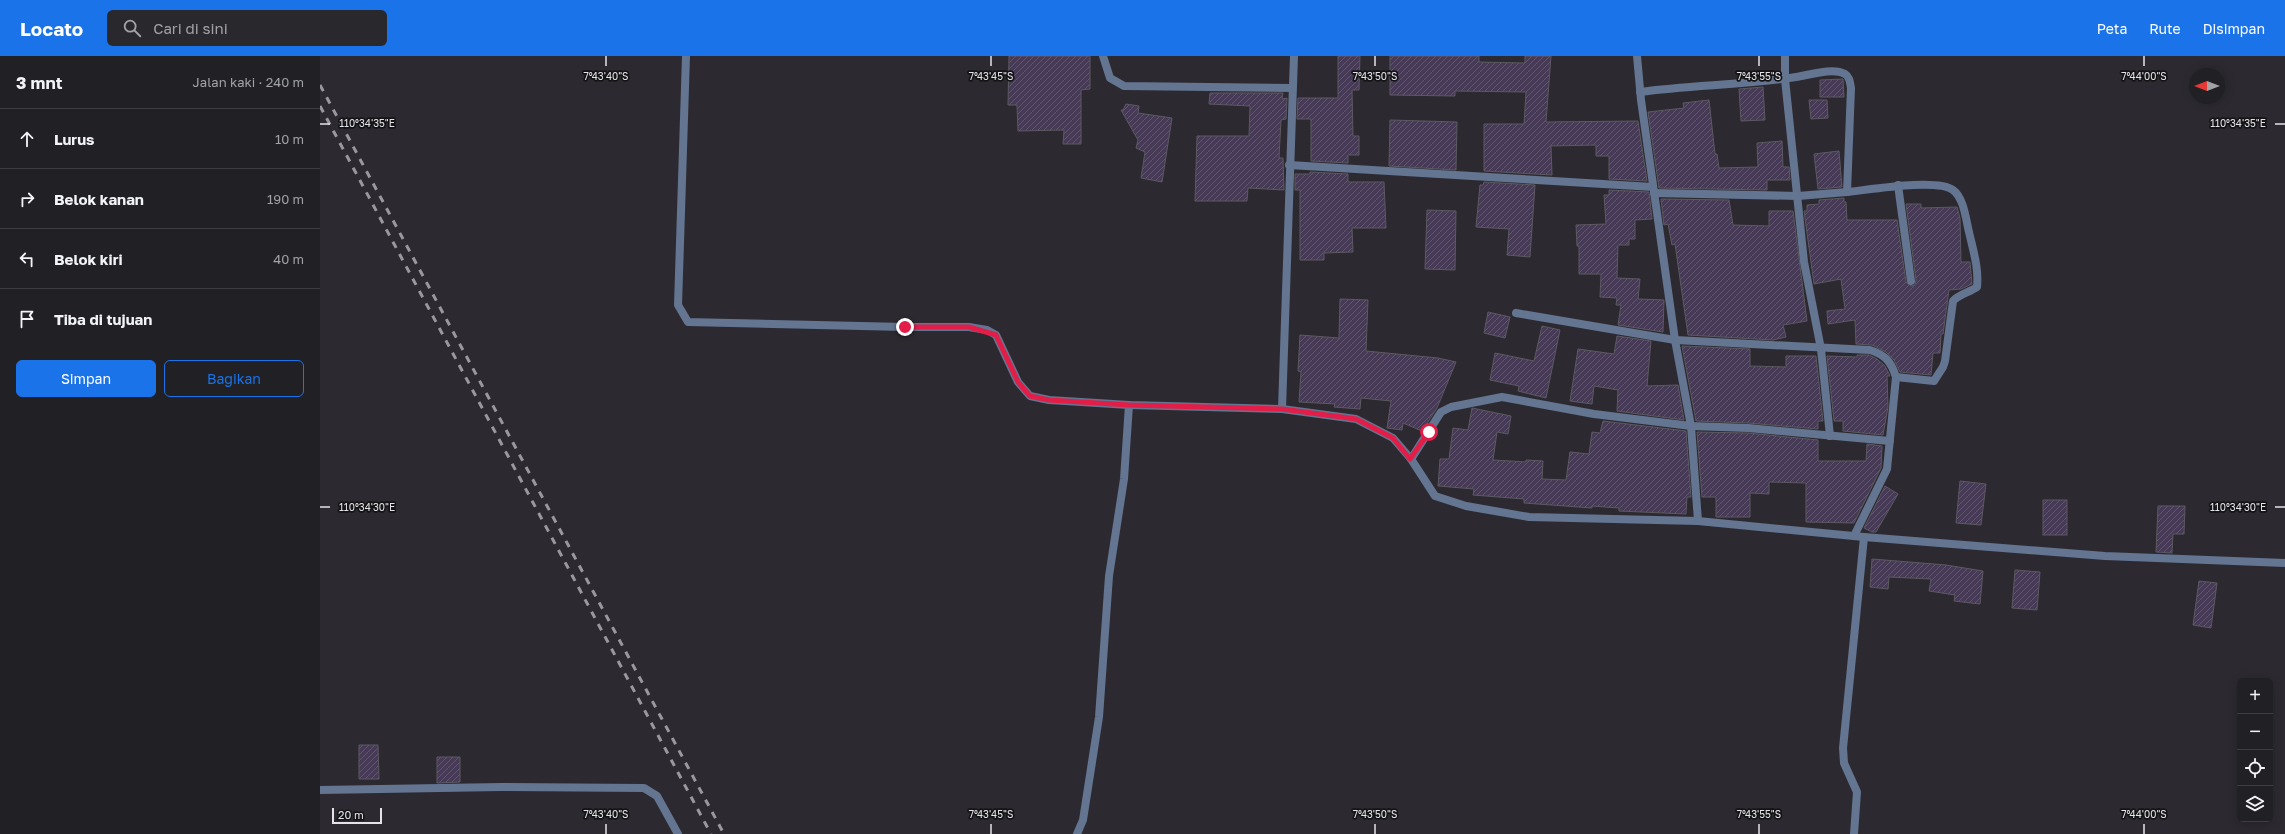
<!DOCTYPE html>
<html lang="id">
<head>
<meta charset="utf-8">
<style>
	:root { --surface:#212024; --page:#29282c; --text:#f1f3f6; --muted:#a2a3a6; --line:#3e3e41; --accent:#1a73e8 }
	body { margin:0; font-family:"Golos Text",sans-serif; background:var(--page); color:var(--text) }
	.controls { position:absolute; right:12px; bottom:12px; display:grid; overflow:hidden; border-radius:6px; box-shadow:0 2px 10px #0003 }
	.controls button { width:36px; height:36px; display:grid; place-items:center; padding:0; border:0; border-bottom:1px solid var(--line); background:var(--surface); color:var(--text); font:20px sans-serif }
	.compass { position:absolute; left:1869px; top:12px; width:36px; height:36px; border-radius:50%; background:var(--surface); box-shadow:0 2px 10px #0003; rotate:270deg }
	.scale { position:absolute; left:12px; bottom:10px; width:50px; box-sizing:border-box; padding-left:4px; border:2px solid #e5e3e8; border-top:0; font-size:11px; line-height:14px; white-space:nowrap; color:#e5e3e8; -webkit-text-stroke:3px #141316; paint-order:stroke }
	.stop { position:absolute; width:12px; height:12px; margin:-9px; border:3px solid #e11d48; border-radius:50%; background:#fff }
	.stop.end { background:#e11d48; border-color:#fff; box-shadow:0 1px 4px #0008 }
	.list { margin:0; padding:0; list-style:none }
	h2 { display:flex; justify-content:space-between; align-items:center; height:52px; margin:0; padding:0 16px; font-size:17px }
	h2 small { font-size:13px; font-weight:400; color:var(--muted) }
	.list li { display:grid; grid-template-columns:26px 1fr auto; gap:12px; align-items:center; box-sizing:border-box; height:60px; padding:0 16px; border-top:1px solid var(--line) }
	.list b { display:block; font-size:15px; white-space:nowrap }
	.list em { font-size:13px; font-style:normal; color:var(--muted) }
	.actions { display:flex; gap:8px; padding:12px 16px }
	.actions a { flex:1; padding:9px 0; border:1px solid var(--accent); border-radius:6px; text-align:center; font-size:14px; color:var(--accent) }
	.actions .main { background:var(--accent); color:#fff }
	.icon { flex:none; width:22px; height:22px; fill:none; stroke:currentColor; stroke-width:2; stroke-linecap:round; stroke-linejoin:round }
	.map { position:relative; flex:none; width:1965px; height:778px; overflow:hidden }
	header { display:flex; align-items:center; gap:24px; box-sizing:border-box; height:56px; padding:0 20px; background:var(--accent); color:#fff }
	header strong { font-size:19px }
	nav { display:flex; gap:22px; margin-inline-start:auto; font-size:14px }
	.search { width:280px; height:36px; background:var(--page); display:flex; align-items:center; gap:10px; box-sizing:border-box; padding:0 14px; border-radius:6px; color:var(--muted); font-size:15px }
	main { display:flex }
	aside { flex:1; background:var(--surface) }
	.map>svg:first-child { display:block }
	.building { fill:url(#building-hatch); stroke:#5c5961 }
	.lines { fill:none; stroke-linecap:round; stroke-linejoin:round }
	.minor { stroke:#637591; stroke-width:8 }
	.rail { stroke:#9a989d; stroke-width:3; stroke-dasharray:7 7; stroke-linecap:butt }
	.route { stroke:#e11d48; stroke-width:5 }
	.ticks { fill:none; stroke:#e5e3e8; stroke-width:1.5 }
	.ticks-label { font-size:10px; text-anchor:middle; fill:#e5e3e8; stroke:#141316; stroke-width:3.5; stroke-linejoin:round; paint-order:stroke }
</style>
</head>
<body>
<header>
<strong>Locato</strong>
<div class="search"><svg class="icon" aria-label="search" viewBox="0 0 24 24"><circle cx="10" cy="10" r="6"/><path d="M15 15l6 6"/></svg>Cari di sini</div>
<nav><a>Peta</a><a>Rute</a><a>Disimpan</a></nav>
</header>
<main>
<aside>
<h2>3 mnt<small>Jalan kaki · 240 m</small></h2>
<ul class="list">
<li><svg class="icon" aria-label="ahead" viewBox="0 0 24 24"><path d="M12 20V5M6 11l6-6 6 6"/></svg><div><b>Lurus</b></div><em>10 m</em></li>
<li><svg class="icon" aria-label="right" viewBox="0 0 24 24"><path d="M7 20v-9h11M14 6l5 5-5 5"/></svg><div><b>Belok kanan</b></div><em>190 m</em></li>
<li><svg class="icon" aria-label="left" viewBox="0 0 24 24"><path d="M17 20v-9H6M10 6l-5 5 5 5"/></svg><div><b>Belok kiri</b></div><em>40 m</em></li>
<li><svg class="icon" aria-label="arrive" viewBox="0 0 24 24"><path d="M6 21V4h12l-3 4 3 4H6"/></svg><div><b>Tiba di tujuan</b></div></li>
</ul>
<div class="actions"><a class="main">Simpan</a><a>Bagikan</a></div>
</aside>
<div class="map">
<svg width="1965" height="778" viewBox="0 0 1965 778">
	<defs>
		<pattern id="building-hatch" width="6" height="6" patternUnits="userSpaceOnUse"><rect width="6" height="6" fill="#473a56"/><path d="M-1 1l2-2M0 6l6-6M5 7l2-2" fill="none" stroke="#61566e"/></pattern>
	</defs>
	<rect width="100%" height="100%" fill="#2c2a30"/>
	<g class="building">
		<path d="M 689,0 L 770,0 L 770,33 L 761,34 L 761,88 L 743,88 L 744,74 L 698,75 L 697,49 L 688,49 Z"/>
		<path d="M 1018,0 L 1040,0 L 1039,34 L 1032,34 L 1033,80 L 1039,80 L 1039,99 L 1028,99 L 1028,107 L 991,105 L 991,63 L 977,63 L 978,42 L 1018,42 Z"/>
		<path d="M 1070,0 L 1159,0 L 1159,6 L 1205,7 L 1205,0 L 1231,0 L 1226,66 L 1318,65 L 1327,125 L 1289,123 L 1289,100 L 1276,100 L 1276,89 L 1231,90 L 1232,119 L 1164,115 L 1164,68 L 1204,68 L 1206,36 L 1135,35 L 1135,40 L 1070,39 Z"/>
		<path d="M 1523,23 L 1524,41 L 1500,41 L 1500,24 Z"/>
		<path d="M 1443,31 L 1445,64 L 1421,65 L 1419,33 Z"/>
		<path d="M 890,37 L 963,37 L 962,43 L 967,42 L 966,63 L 961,64 L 959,102 L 963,102 L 964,134 L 928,132 L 927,145 L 875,145 L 877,80 L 929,80 L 930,50 L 889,48 Z"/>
		<path d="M 1389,44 L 1395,98 L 1397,98 L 1399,112 L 1438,111 L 1437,87 L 1462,85 L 1463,111 L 1469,111 L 1470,124 L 1447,124 L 1447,134 L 1339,132 L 1328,56 L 1364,52 L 1363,47 Z"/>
		<path d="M 1489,44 L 1507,44 L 1508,62 L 1491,63 Z"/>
		<path d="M 806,48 L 819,50 L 818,57 L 852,62 L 842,126 L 821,122 L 825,96 L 816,92 L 818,84 L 801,54 L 803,54 Z"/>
		<path d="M 1070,64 L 1137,66 L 1136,114 L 1069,110 Z"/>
		<path d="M 1519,95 L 1522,131 L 1498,133 L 1494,98 Z"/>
		<path d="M 990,116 L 1028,118 L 1028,126 L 1064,126 L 1066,172 L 1032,172 L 1033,196 L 1004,197 L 1004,204 L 980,204 L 980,134 L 975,134 L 975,118 L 990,118 Z"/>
		<path d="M 1164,126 L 1215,129 L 1210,201 L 1187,199 L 1189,173 L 1156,171 L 1160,129 L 1163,129 Z"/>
		<path d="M 1289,134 L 1329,136 L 1332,163 L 1315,164 L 1315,183 L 1309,183 L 1309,189 L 1298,189 L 1297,222 L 1320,223 L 1318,243 L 1344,244 L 1343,276 L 1298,269 L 1301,249 L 1296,249 L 1297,242 L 1280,241 L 1281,218 L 1259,218 L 1259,190 L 1257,190 L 1256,169 L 1286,168 L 1284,139 L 1289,139 Z"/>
		<path d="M 1524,142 L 1524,146 L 1526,146 L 1527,164 L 1577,164 L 1586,226 L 1591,230 L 1595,229 L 1596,224 L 1586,148 L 1601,148 L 1601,152 L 1637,151 L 1640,162 L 1641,206 L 1650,206 L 1652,228 L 1641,233 L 1629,234 L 1623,278 L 1621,278 L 1620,297 L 1613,297 L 1611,319 L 1580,316 L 1574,304 L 1566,296 L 1552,289 L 1536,288 L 1535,264 L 1508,268 L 1507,255 L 1525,253 L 1521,223 L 1494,228 L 1484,155 L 1487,155 L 1487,149 L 1499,148 L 1499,144 Z"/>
		<path d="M 1341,143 L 1409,144 L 1413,169 L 1449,170 L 1449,155 L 1473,155 L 1487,265 L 1463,269 L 1466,281 L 1453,284 L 1368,279 L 1355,188 L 1352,189 L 1348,168 L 1344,169 Z"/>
		<path d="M 1107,154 L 1136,155 L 1135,214 L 1105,213 Z"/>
		<path d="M 1020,243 L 1048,244 L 1046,295 L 1118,302 L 1136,306 L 1117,352 L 1102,375 L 1083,367 L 1082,374 L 1067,372 L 1071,345 L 1041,342 L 1040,353 L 1014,351 L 1015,348 L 979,346 L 981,316 L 978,315 L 980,279 L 1019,282 Z"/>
		<path d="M 1168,256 L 1190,261 L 1185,282 L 1164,277 Z"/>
		<path d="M 1222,270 L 1240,274 L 1226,342 L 1198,335 L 1199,330 L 1170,324 L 1175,297 L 1214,305 Z"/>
		<path d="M 1297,280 L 1331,285 L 1327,330 L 1358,329 L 1364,364 L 1297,355 L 1298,334 L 1274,330 L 1272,348 L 1250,345 L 1258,293 L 1294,298 Z"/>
		<path d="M 1362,290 L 1430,293 L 1430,310 L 1466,311 L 1466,300 L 1496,300 L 1503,365 L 1498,365 L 1498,373 L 1428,367 L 1376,365 Z"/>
		<path d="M 1537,299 L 1549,299 L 1557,303 L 1565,310 L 1570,320 L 1567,320 L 1568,351 L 1563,379 L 1523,375 L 1523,365 L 1514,365 L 1507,300 L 1537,301 Z"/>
		<path d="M 1152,352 L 1191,360 L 1188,378 L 1177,376 L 1173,404 L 1206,406 L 1206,404 L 1223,405 L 1222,423 L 1246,424 L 1250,396 L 1269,398 L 1272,376 L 1280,377 L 1283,365 L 1366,375 L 1371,441 L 1367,441 L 1366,458 L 1299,455 L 1299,452 L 1272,450 L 1272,452 L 1204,447 L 1204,443 L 1153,439 L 1154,433 L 1118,430 L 1120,403 L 1129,403 L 1133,372 L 1148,374 Z"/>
		<path d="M 1377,376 L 1428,377 L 1498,384 L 1498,405 L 1546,405 L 1547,388 L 1562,390 L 1561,412 L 1534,467 L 1486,466 L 1486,427 L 1449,426 L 1449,438 L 1430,437 L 1430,461 L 1396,461 L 1396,441 L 1382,441 Z"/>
		<path d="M 1640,425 L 1666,428 L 1661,469 L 1636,467 Z"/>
		<path d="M 1565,430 L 1578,438 L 1556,476 L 1552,476 L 1544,472 Z"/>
		<rect x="1723" y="444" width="24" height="35"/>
		<path d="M 1838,450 L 1865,450 L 1864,478 L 1853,478 L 1852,497 L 1836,496 Z"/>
		<path d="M 1552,503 L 1626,509 L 1663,515 L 1660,548 L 1634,545 L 1635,539 L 1609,535 L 1611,523 L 1569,521 L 1568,533 L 1550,531 Z"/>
		<path d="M 1695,514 L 1720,516 L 1717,554 L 1692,552 Z"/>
		<path d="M 1879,525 L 1897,527 L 1891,572 L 1873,569 Z"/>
		<path d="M 39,689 L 58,689 L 59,723 L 39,723 Z"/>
		<path d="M 117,701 L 140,701 L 140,726 L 117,727 Z"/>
	</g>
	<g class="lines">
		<g class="minor">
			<path d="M 366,0 L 358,249 L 368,266 L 585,271 L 649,271 L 667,274 L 676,279 L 698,326 L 710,340 L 729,344 L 809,349 L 962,353 L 1036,363 L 1073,382 L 1091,403 L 1115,440 L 1146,450 L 1209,461 L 1378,465 L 1544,481 L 1785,500 L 1965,507"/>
			<path d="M 783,0 L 790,22 L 804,30 L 972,32"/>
			<path d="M 1317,0 L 1321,44 L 1355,284 L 1371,370 L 1378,465"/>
			<path d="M 1465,0 L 1465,23 L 1484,206 L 1501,293 L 1510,380"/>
			<path d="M 1320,36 C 1372,29 1425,29 1476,21 C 1489,19 1513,11 1525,18 C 1530,21 1530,27 1531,32 L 1527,136 C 1548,134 1617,122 1633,134 C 1644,142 1646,164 1649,176 C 1653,194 1659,212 1657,231 C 1650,236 1638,239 1633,245 L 1625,305 L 1623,311 L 1614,325 L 1576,321 L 1567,413 L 1534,480"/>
			<path d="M 969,109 L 1333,131"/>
			<path d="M 1578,129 L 1591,225"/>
			<path d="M 1334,137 L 1478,140 L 1527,136"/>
			<path d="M 1196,257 L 1355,284 L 1550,294 C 1565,299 1571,305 1576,321"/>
			<path d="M 962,353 L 974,0"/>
			<path d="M 1091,403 L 1121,356 L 1131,351 L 1182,341 L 1274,358 L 1371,370 L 1428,372 L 1570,385"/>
			<path d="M 0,734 L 181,731 L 324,732 L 337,740 L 358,778"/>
			<path d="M 757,778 L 763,764 L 779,661 L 789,520 L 804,423 L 809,349"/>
			<path d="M 1534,778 L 1537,736 L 1524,707 L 1523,692 L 1544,481"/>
		</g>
		<g class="rail">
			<path d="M 0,29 L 404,778"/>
			<path d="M 0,50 L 391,778"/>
		</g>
	</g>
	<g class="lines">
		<path class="route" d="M 585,271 L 649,271 L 676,279 L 698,326 L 710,340 L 729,344 L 809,349 L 962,353 L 1036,363 L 1073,382 L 1090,403 L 1109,376"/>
	</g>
	<path class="ticks" d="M 286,0 L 286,10M 671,0 L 671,10M 1055,0 L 1055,10M 1439,0 L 1439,10M 1824,0 L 1824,10M 0,68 L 10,68M 1955,68 L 1965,68M 0,451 L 10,451M 1955,451 L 1965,451M 286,768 L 286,778M 671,768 L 671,778M 1055,768 L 1055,778M 1439,768 L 1439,778M 1824,768 L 1824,778"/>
	<g class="ticks-label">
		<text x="286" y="24">7°43'40"S</text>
		<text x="671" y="24">7°43'45"S</text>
		<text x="1055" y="24">7°43'50"S</text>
		<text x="1439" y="24">7°43'55"S</text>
		<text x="1824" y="24">7°44'00"S</text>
		<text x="1918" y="71">110°34'35"E</text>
		<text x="47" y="71">110°34'35"E</text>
		<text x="1918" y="455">110°34'30"E</text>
		<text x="47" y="455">110°34'30"E</text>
		<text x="286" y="762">7°43'40"S</text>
		<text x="671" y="762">7°43'45"S</text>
		<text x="1055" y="762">7°43'50"S</text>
		<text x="1439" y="762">7°43'55"S</text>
		<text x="1824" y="762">7°44'00"S</text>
	</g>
</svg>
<div class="controls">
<button>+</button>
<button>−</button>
<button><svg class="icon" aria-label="locate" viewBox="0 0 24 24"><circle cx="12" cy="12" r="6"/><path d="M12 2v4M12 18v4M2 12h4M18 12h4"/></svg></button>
<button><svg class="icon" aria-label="layers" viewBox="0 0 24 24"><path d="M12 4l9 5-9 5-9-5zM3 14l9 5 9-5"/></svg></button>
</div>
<svg class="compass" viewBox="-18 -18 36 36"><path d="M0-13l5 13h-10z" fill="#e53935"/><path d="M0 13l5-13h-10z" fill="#a2a3a6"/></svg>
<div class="scale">20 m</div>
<div class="stop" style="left:1109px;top:376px"></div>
<div class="stop end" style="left:585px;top:271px"></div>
</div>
</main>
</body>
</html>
